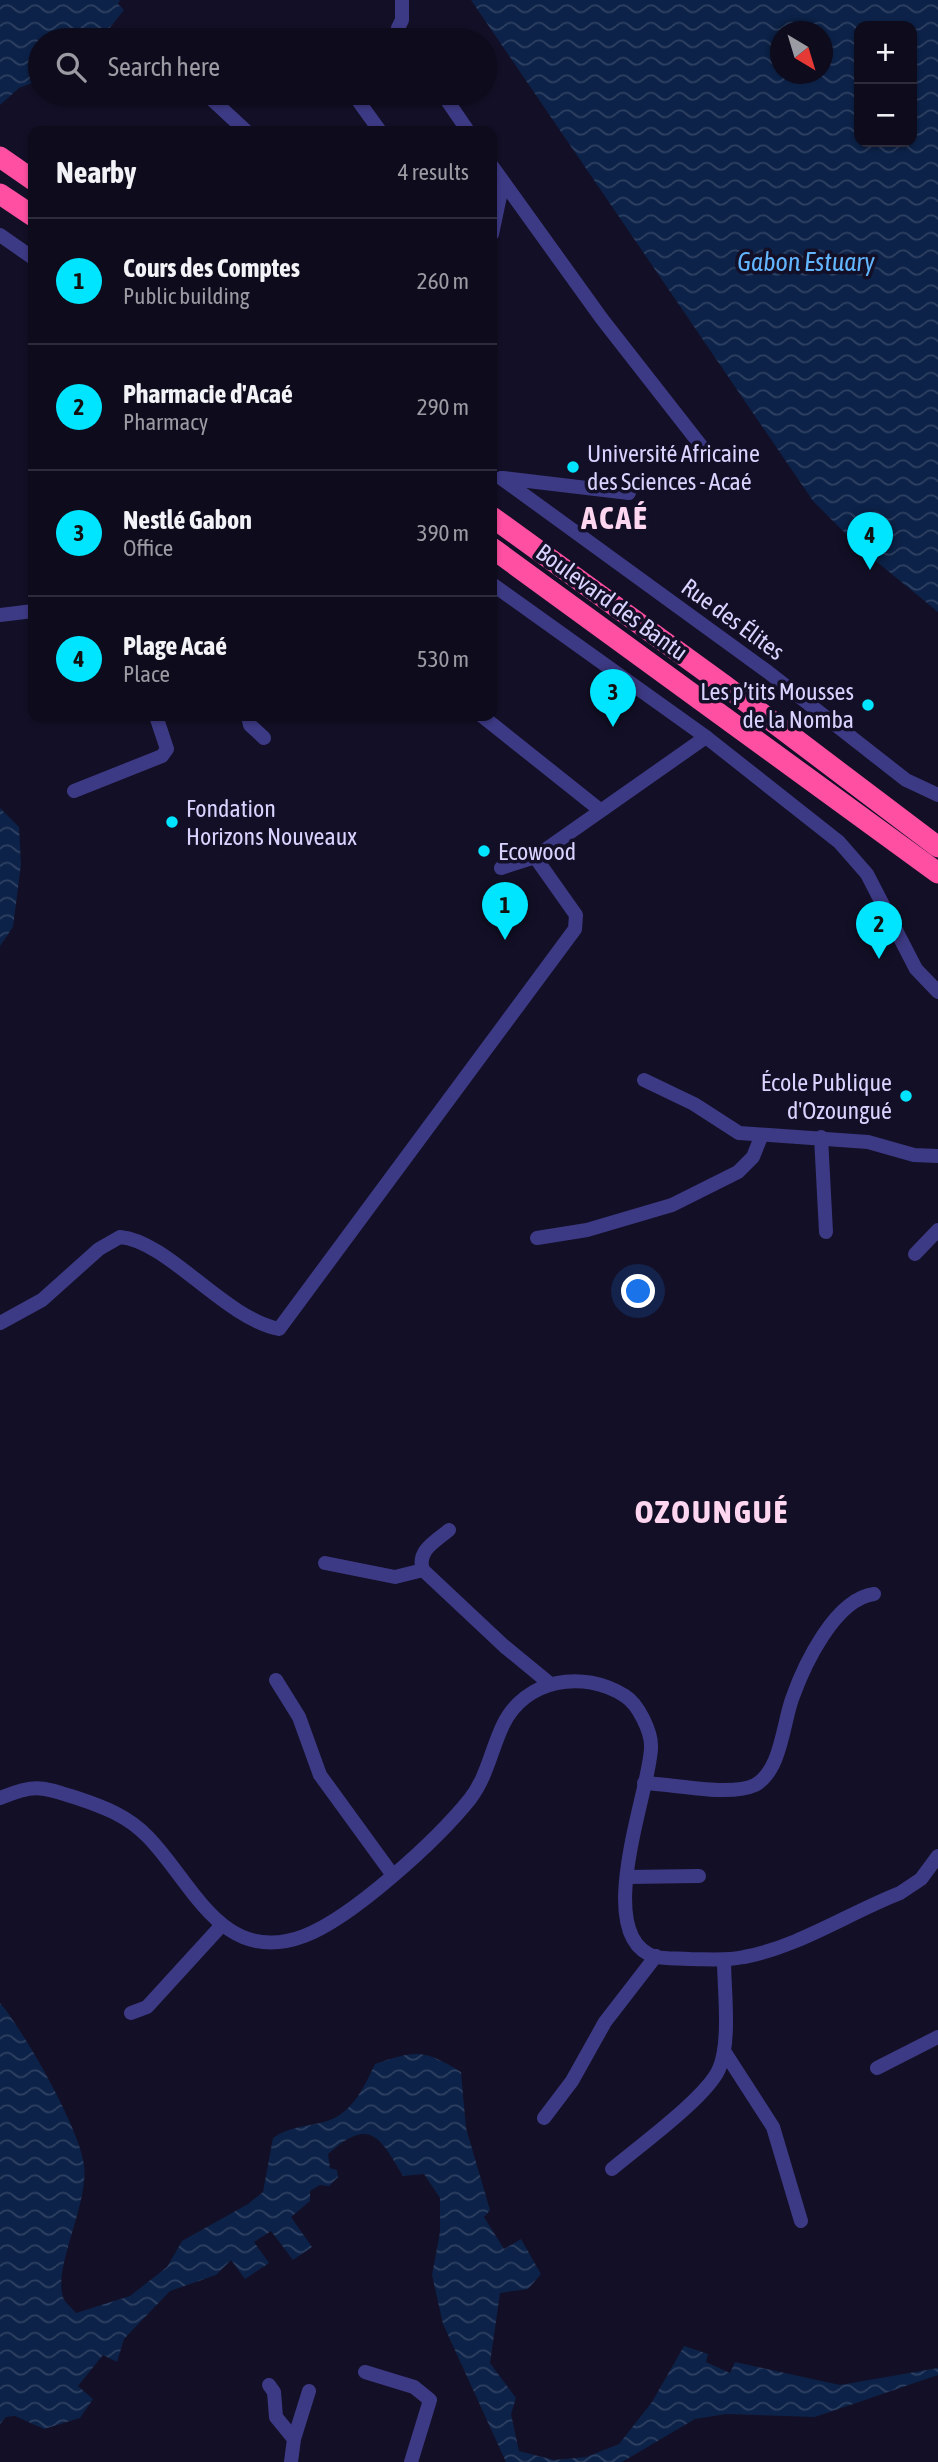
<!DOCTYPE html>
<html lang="en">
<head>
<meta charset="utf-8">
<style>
	:root { --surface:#0e0b1c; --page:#1c1929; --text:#f1f3f6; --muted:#9b9ba3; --line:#2e2b3b; --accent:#00e5ff }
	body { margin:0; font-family:"Asap Condensed",sans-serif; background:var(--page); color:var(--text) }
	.controls { position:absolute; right:21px; top:21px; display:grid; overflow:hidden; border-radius:14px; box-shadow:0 2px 5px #0004 }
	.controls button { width:63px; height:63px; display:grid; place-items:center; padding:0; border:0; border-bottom:2px solid var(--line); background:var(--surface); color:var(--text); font:35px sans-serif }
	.compass { position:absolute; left:770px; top:21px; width:63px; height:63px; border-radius:50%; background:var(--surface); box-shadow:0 2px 5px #0004; rotate:142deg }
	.you { position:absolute; left:639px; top:1292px; width:24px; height:24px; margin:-18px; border:5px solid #fff; border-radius:50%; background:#1a73e8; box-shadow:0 0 0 10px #1a73e833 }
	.badge { display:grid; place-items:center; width:46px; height:46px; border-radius:50%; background:var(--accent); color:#111; font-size:23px; font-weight:700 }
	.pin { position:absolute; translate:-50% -58px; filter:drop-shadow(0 2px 4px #0008) }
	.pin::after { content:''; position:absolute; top:37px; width:24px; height:21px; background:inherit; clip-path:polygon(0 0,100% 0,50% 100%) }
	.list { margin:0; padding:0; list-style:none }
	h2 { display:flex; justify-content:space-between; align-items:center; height:91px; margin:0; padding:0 28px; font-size:30px }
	h2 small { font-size:23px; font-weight:400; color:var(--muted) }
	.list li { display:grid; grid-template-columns:46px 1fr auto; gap:21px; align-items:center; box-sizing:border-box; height:126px; padding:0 28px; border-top:2px solid var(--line) }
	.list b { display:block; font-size:26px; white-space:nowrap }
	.list p { margin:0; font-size:23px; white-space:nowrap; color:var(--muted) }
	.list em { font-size:23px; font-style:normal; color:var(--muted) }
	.icon { flex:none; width:38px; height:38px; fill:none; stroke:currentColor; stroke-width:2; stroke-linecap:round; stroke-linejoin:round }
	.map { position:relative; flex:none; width:938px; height:2462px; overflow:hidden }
	.search { position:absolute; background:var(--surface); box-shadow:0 2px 5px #0004; left:28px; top:28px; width:469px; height:77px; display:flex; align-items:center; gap:18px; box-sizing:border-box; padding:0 24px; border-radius:38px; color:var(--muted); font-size:26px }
	.panel { position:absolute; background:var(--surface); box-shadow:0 2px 5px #0004; left:28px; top:126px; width:469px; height:595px; border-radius:14px }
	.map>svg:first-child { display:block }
	.water { fill:url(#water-waves); fill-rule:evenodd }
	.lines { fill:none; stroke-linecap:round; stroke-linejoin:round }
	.minor { stroke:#3d3a85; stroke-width:14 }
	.highway { stroke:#ff4fa3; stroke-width:21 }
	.poi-dot { fill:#00e5ff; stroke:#130f26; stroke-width:2.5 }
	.labels { text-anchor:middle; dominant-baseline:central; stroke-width:7; stroke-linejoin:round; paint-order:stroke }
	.poi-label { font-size:24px; fill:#d9d4ff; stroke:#130f26; text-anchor:start }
	.street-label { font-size:24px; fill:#d9d4ff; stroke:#130f26 }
	.water-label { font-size:26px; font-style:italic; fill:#62b6ff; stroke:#130f26 }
	.district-label { font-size:32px; font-weight:bold; letter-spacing:2px; fill:#ffd6f0; stroke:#130f26 }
</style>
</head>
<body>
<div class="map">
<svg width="938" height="2462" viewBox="0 0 938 2462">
	<defs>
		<pattern id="water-waves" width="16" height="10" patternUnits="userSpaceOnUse" patternTransform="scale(1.75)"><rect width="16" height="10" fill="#0c2248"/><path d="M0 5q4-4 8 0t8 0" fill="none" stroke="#2f4163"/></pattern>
	</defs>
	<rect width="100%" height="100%" fill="#130f26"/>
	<g class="water">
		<path d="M 0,0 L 120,0 L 118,4 L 124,10 L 100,40 L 40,40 L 40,80 L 19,88 L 0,105 Z"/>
		<path d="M 471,0 L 938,0 L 938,612 L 860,548 L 813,501 ZM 859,26 L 912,26 L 912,142 L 859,142 ZM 780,32 L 822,32 L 822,74 L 780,74 Z"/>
		<path d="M 0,808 L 19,827 L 21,864 L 13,927 L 0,946 Z"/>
		<path d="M 0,2003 C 24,2031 80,2129 84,2165 C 89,2204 53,2267 63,2297 C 65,2303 72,2308 76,2313 L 130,2296 L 167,2267 L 182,2241 L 248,2204 L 263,2192 L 273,2138 C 289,2127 302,2127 320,2123 C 351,2117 363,2089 375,2064 C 416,2050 423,2049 461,2072 L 466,2128 L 490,2210 L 484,2217 L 504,2249 L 521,2239 L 541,2274 L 528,2289 L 500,2293 L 490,2363 L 516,2398 L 511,2414 L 519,2451 L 554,2460 L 586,2457 L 619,2444 L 652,2402 L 684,2346 L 708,2354 L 706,2362 L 730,2373 L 735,2362 L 840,2385 L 938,2368 L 938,2375 L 815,2417 L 726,2414 L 695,2419 L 622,2462 L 506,2462 L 443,2324 L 432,2275 L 440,2232 L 440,2198 L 424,2174 L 403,2176 C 380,2137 370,2116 328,2154 L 330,2168 L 337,2170 L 338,2177 L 329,2186 L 320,2185 L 310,2191 L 310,2201 L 291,2217 L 312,2247 L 293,2260 L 271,2231 L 254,2242 L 269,2263 L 245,2279 L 231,2260 L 216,2275 L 170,2291 L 124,2339 L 117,2362 L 103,2355 L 78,2386 L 93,2399 L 80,2418 L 44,2429 L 15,2416 L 6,2417 L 0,2424 Z"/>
	</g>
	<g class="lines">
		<g class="minor">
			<path d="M 398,28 L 402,20 L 402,0"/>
			<path d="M 205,93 L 246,131"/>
			<path d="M 442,93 L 468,131"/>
			<path d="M 354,95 L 380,131"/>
			<path d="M 492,166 L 602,319 L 706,452"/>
			<path d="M 492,234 L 503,182"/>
			<path d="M 0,235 L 33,258"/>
			<path d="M 501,478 L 768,672 L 906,780 L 938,795"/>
			<path d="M 503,478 L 629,493"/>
			<path d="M 492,584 L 706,737 L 839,842 L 867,874 L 916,969 L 938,992"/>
			<path d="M 0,615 L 33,611"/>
			<path d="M 248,716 L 250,725 L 264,738"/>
			<path d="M 482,716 L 600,810"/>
			<path d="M 74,791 L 162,756 L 167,749 L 156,716"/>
			<path d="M 501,868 L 535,857 L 706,737"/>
			<path d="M 644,1080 L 694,1104 L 739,1133 L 868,1142 L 914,1155 L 938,1156"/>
			<path d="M 821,1137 L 826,1232"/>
			<path d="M 537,1238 L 587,1230 L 672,1205 L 738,1172 L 753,1157 L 761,1137"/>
			<path d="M 915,1254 L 938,1230"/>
			<path d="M 0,1323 L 42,1300 L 99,1249 L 120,1237 C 168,1241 224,1318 279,1329 L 575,929 L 576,915 L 535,857"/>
			<path d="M 449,1530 C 436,1541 416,1551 423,1570 L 504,1646 L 549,1683"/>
			<path d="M 325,1563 L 395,1577 L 423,1570"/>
			<path d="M 276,1680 L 299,1717 L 320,1775 L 392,1874"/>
			<path d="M 644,1783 C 673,1784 730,1797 755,1785 C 781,1771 783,1724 792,1699 C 804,1665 835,1599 874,1594"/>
			<path d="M 0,1798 C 36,1783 42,1787 77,1798 C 104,1807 128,1816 148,1837 C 193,1883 222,1967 304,1936 C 352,1918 437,1840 470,1799 C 487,1777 491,1750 503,1725 C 525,1679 583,1669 625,1696 C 638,1704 652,1732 651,1748 C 650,1791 590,1938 656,1957 C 666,1959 680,1958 690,1959 C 708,1959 726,1961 744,1957 C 798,1947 849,1913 900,1893 L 921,1879 L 938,1856"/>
			<path d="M 627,1877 L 699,1876"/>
			<path d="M 131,2013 L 147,2007 L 221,1926"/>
			<path d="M 724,2051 L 773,2127 L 801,2221"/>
			<path d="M 877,2068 L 938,2037"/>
			<path d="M 544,2118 L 572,2081 L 605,2022 L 656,1956"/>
			<path d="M 612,2169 C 638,2147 707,2097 719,2069 C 731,2042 724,1989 724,1960"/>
			<path d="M 365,2372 L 414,2387 L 430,2400 L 411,2462"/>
			<path d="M 269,2385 L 274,2392 L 276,2417 L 294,2439"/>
			<path d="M 291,2462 L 294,2439 L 309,2391"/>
		</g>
		<g class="highway">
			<path d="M 0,157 L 33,180"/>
			<path d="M 0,194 L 33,216"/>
			<path d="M 492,517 L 724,685 L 938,847"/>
			<path d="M 492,548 L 938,873"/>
		</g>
	</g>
	<g class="poi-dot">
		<circle cx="573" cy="467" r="7"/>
		<circle cx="868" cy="705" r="7"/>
		<circle cx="172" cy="822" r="7"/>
		<circle cx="484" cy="851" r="7"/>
		<circle cx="906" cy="1096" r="7"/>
	</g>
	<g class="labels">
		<g class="poi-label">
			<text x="587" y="453">Université Africaine<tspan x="587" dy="28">des Sciences - Acaé</tspan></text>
			<text x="854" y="691" text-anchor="end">Les p’tits Mousses<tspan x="854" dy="28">de la Nomba</tspan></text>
			<text x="186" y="808">Fondation<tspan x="186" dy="28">Horizons Nouveaux</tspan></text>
			<text x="498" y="851">Ecowood</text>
			<text x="892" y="1082" text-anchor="end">École Publique<tspan x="892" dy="28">d'Ozoungué</tspan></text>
		</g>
		<g class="street-label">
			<text transform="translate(612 602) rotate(36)">Boulevard des Bantu</text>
			<text transform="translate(733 619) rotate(36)">Rue des Élites</text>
		</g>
		<g class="water-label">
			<text x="806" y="262">Gabon Estuary</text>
		</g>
		<g class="district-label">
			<text x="615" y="517">ACAÉ</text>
			<text x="712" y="1511">OZOUNGUÉ</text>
		</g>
	</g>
</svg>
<div class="controls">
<button>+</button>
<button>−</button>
</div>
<svg class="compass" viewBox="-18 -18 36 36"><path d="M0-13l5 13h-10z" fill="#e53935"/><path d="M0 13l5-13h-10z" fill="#9b9ba3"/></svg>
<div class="you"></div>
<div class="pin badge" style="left:505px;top:940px">1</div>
<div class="pin badge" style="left:879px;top:959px">2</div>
<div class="pin badge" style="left:613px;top:727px">3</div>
<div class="pin badge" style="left:870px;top:570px">4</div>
<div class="search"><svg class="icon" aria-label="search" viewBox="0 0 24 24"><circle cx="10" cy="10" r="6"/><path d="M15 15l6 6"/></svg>Search here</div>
<section class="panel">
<h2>Nearby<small>4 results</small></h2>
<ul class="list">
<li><span class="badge">1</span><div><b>Cours des Comptes</b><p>Public building</p></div><em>260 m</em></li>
<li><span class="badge">2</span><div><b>Pharmacie d'Acaé</b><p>Pharmacy</p></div><em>290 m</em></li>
<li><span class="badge">3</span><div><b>Nestlé Gabon</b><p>Office</p></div><em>390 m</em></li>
<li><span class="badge">4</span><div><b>Plage Acaé</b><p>Place</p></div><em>530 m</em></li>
</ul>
</section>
</div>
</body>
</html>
